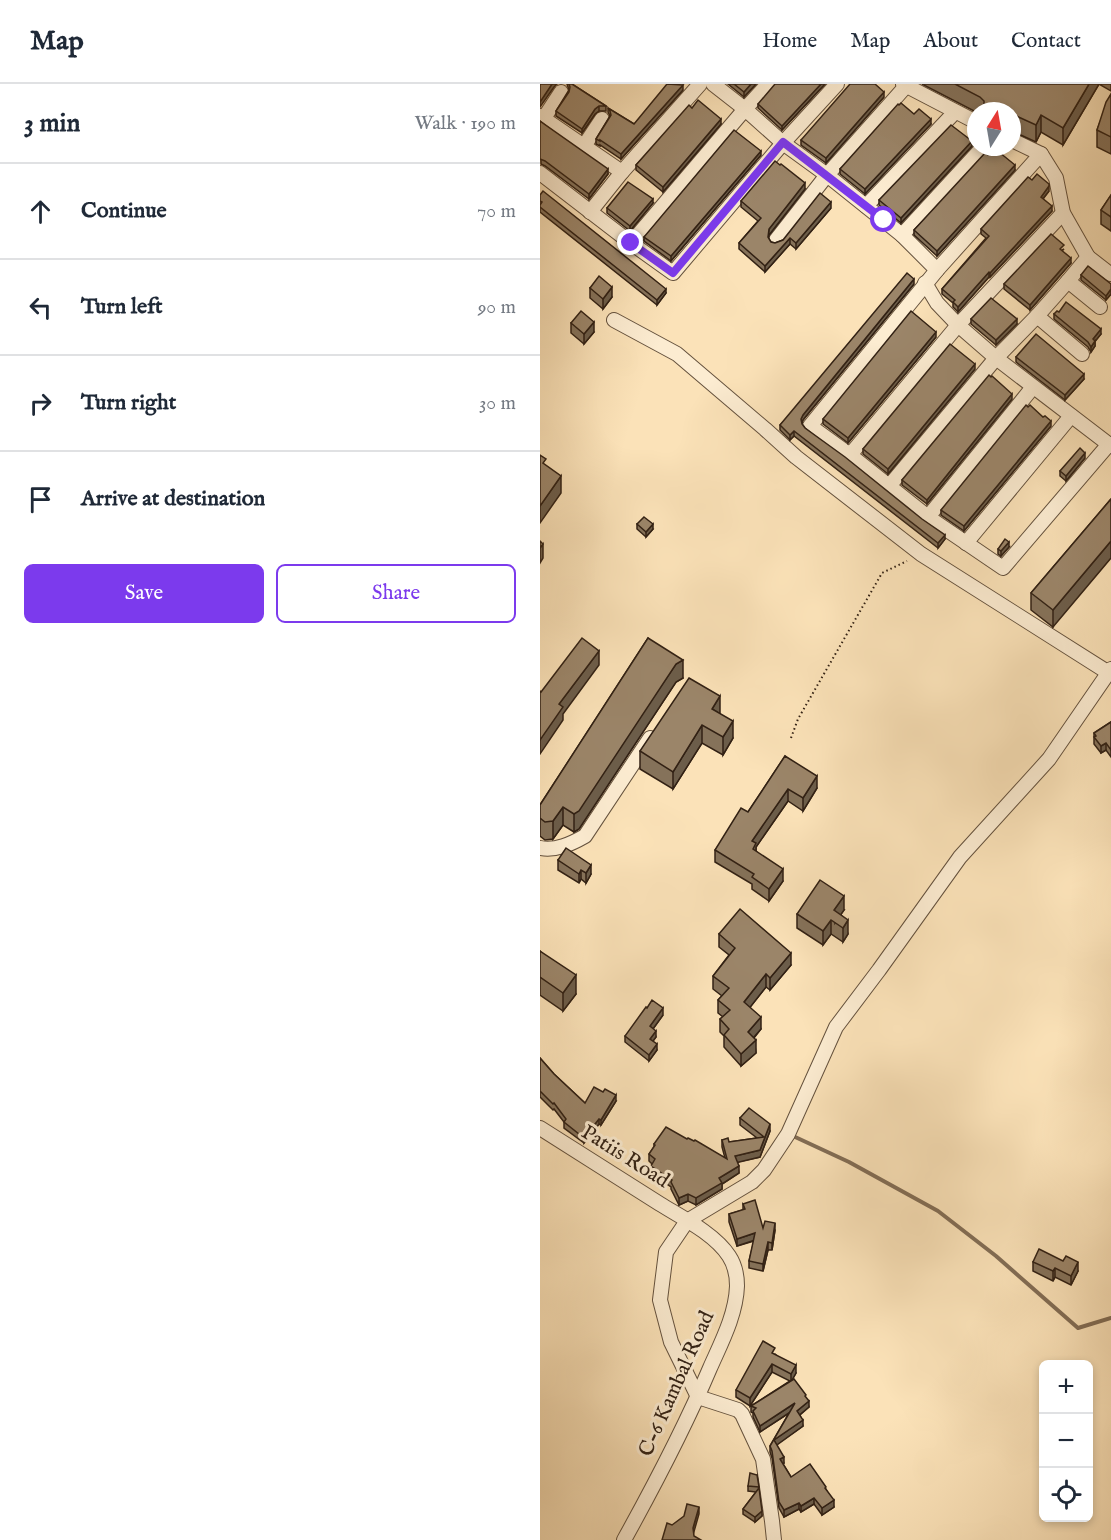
<!DOCTYPE html>
<html lang="en">
<head>
<meta charset="utf-8">
<style>
	:root { --surface:#fff; --page:#f6f6f7; --text:#1f2937; --muted:#747a83; --line:#e0e1e3; --accent:#7c3aed }
	body { margin:0; font-family:"IM FELL English",serif; background:var(--page); color:var(--text) }
	.controls { position:absolute; right:18px; bottom:18px; display:grid; overflow:hidden; border-radius:9px; box-shadow:0 3px 9px #0003 }
	.controls button { width:54px; height:54px; display:grid; place-items:center; padding:0; border:0; border-bottom:2px solid var(--line); background:var(--surface); color:var(--text); font:30px sans-serif }
	.compass { position:absolute; left:427px; top:18px; width:54px; height:54px; border-radius:50%; background:var(--surface); box-shadow:0 3px 9px #0003; rotate:11deg }
	.stop { position:absolute; width:18px; height:18px; margin:-14px; border:4px solid #7c3aed; border-radius:50%; background:#fff }
	.stop.end { background:#7c3aed; border-color:#fff; box-shadow:0 2px 6px #0008 }
	.list { margin:0; padding:0; list-style:none }
	h2 { display:flex; justify-content:space-between; align-items:center; height:78px; margin:0; padding:0 24px; font-size:26px }
	h2 small { font-size:20px; font-weight:400; color:var(--muted) }
	.list li { display:grid; grid-template-columns:39px 1fr auto; gap:18px; align-items:center; box-sizing:border-box; height:96px; padding:0 24px; border-top:2px solid var(--line) }
	.list b { display:block; font-size:22px; white-space:nowrap }
	.list em { font-size:20px; font-style:normal; color:var(--muted) }
	.actions { display:flex; gap:12px; padding:18px 24px }
	.actions a { flex:1; padding:14px 0; border:2px solid var(--accent); border-radius:9px; text-align:center; font-size:21px; color:var(--accent) }
	.actions .main { background:var(--accent); color:#fff }
	.icon { flex:none; width:33px; height:33px; fill:none; stroke:currentColor; stroke-width:2; stroke-linecap:round; stroke-linejoin:round }
	.map { position:relative; flex:none; width:571px; height:1456px; overflow:hidden }
	header { display:flex; align-items:center; gap:36px; box-sizing:border-box; height:84px; padding:0 30px; background:var(--surface); border-bottom:2px solid var(--line) }
	header strong { font-size:28px }
	nav { display:flex; gap:33px; margin-inline-start:auto; font-size:21px }
	main { display:flex }
	aside { flex:1; background:var(--surface) }
	.map>svg:first-child { display:block }
	.lines { fill:none; stroke-linecap:round; stroke-linejoin:round }
	.stream { stroke:#826d55; stroke-width:4 }
	.minor-casing { stroke:#64513d; stroke-width:16 }
	.path { stroke:#322114; stroke-width:2; stroke-dasharray:1.5 3; stroke-linecap:butt }
	.minor { stroke:#fcecd1; stroke-width:14 }
	.wall { fill:#85725a; stroke:#322114; stroke-width:1.5 }
	.shaded-wall { fill:#6c5d4a; stroke:#322114; stroke-width:1.5 }
	.building { fill:#9b8569; stroke:#322114; stroke-width:1.5 }
	.route { stroke:#7c3aed; stroke-width:8 }
	.labels { text-anchor:middle; dominant-baseline:central; stroke-width:6; stroke-linejoin:round; paint-order:stroke }
	.street-label { font-size:21px; fill:#322114; stroke:#fcecd1 }
</style>
</head>
<body>
<header>
<strong>Map</strong>
<nav><a>Home</a><a>Map</a><a>About</a><a>Contact</a></nav>
</header>
<main>
<aside>
<h2>3 min<small>Walk · 190 m</small></h2>
<ul class="list">
<li><svg class="icon" aria-label="ahead" viewBox="0 0 24 24"><path d="M12 20V5M6 11l6-6 6 6"/></svg><div><b>Continue</b></div><em>70 m</em></li>
<li><svg class="icon" aria-label="left" viewBox="0 0 24 24"><path d="M17 20v-9H6M10 6l-5 5 5 5"/></svg><div><b>Turn left</b></div><em>90 m</em></li>
<li><svg class="icon" aria-label="right" viewBox="0 0 24 24"><path d="M7 20v-9h11M14 6l5 5-5 5"/></svg><div><b>Turn right</b></div><em>30 m</em></li>
<li><svg class="icon" aria-label="arrive" viewBox="0 0 24 24"><path d="M6 21V4h12l-3 4 3 4H6"/></svg><div><b>Arrive at destination</b></div></li>
</ul>
<div class="actions"><a class="main">Save</a><a>Share</a></div>
</aside>
<div class="map">
<svg width="571" height="1456" viewBox="0 0 571 1456">
	<rect width="100%" height="100%" fill="#fbe2b8"/>
	<filter id="stains"><feTurbulence type="fractalNoise" baseFrequency=".00333" numOctaves="4"/><feColorMatrix values="0 0 0 0 .2 0 0 0 0 .09 0 0 0 0 .02 0 0 0 .5 -.17"/></filter>
	<radialGradient id="worn" r=".72"><stop offset=".6" stop-color="#630" stop-opacity="0"/><stop offset="1" stop-color="#630" stop-opacity=".3"/></radialGradient>
	<g class="lines">
		<path class="stream" d="M 253,1052 L 309,1078 L 398,1127 L 456,1172 L 538,1244 L 571,1234"/>
		<defs>
			<g id="minor">
				<path d="M 173,0 L 205,25 L 228,0"/>
				<path d="M 363,0 L 436,38"/>
				<path d="M 0,32 L 82,88"/>
				<path d="M 4,34 L 21,8"/>
				<path d="M 472,56 L 501,70 L 516,94 L 523,129 L 548,173"/>
				<path d="M 44,62 L 62,35"/>
				<path d="M 0,89 L 91,159 L 133,189 L 243,59 L 297,0"/>
				<path d="M 326,122 L 415,28"/>
				<path d="M 50,128 L 82,88 L 160,0"/>
				<path d="M 362,151 L 443,63"/>
				<path d="M 236,156 L 287,91 L 366,2"/>
				<path d="M 91,159 L 205,25 L 243,59 L 287,91 L 362,151 L 397,186 L 270,342 L 310,371 L 388,433 L 463,484 L 569,360"/>
				<path d="M 397,186 L 501,70"/>
				<path d="M 528,197 L 548,173 L 570,190"/>
				<path d="M 385,199 L 397,219 L 418,241 L 456,274 L 571,362"/>
				<path d="M 497,232 L 528,197 L 560,223"/>
				<path d="M 74,236 L 137,270 L 225,345 L 256,373 L 381,470 L 569,589"/>
				<path d="M 310,371 L 418,241 L 523,129"/>
				<path d="M 350,401 L 456,274 L 497,232 L 542,270"/>
				<path d="M 388,433 L 493,303"/>
				<path d="M 426,459 L 531,332"/>
				<path d="M 0,764 C 16,767 31,760 45,752 L 110,654"/>
				<path d="M 0,1044 C 40,1069 80,1095 120,1120 C 141,1133 175,1150 189,1172 C 195,1181 197,1192 197,1202 C 196,1231 181,1259 170,1284 C 145,1343 115,1400 84,1456"/>
				<path d="M 234,1456 L 232,1437 L 223,1375 L 202,1330 L 198,1326 L 158,1313 L 131,1258 L 120,1216 L 126,1168 L 147,1137 L 212,1098 L 224,1086 L 248,1050 L 296,943 L 339,886 L 420,773 L 509,675 L 571,585"/>
			</g>
		</defs>
		<use href="#minor" class="minor-casing"/>
		<path class="path" d="M 251,654 L 258,635 L 342,489 L 367,477"/>
		<use href="#minor" class="minor"/>
	</g>
	<g class="wall">
		<path d="M 27,0 L 32,0 L 66,22 L 66,27 L 59,27 L 55,30 L 42,49 L 16,32 L 16,27 L 29,6 Z"/>
		<path d="M 188,0 L 216,0 L 204,13 Z"/>
		<path d="M 285,0 L 242,46 L 218,24 L 218,20 Z"/>
		<path d="M 382,0 L 571,0 L 571,7 L 559,0 L 523,61 L 501,48 L 496,58 L 472,47 L 472,27 L 436,27 L 436,28 Z"/>
		<path d="M 143,6 L 81,75 L 60,61 L 60,62 L 56,60 L 56,55 L 70,32 L 68,28 L 68,24 L 94,40 Z"/>
		<path d="M 571,10 L 571,70 L 557,63 L 557,46 Z"/>
		<path d="M 344,13 L 286,79 L 261,61 L 261,56 Z"/>
		<path d="M 152,24 L 181,40 L 123,108 L 96,86 L 96,81 Z"/>
		<path d="M 374,30 L 391,40 L 325,110 L 300,90 L 300,85 Z"/>
		<path d="M 0,37 L 68,90 L 49,115 L 5,82 L 1,80 Z"/>
		<path d="M 432,62 L 361,139 L 339,121 L 339,116 Z"/>
		<path d="M 221,71 L 131,177 L 104,157 L 104,153 Z"/>
		<path d="M 448,71 L 475,86 L 397,172 L 374,151 L 374,146 Z"/>
		<path d="M 265,105 L 229,151 L 228,154 L 231,158 L 235,159 L 243,156 L 291,124 L 256,165 L 250,160 L 225,188 L 199,165 L 199,159 L 218,137 L 201,123 L 201,117 Z"/>
		<path d="M 509,107 L 503,115 L 512,127 L 450,193 L 449,193 L 418,228 L 413,223 L 413,219 L 402,210 L 402,205 L 446,154 L 441,150 L 441,145 Z"/>
		<path d="M 0,111 L 126,209 L 117,221 L 0,128 Z"/>
		<path d="M 571,111 L 571,147 L 561,140 L 561,126 Z"/>
		<path d="M 113,119 L 90,147 L 67,129 L 67,124 Z"/>
		<path d="M 524,165 L 522,167 L 531,179 L 490,226 L 464,205 L 464,200 Z"/>
		<path d="M 541,191 L 571,200 L 571,210 L 566,216 L 541,196 Z"/>
		<path d="M 374,200 L 263,336 L 262,340 L 265,344 L 405,455 L 398,464 L 254,352 L 250,356 L 240,346 L 240,341 Z"/>
		<path d="M 50,204 L 72,213 L 63,225 L 50,214 Z"/>
		<path d="M 514,230 L 561,250 L 555,257 L 555,262 L 551,268 L 548,263 L 514,235 Z"/>
		<path d="M 431,235 L 477,240 L 456,261 L 431,240 Z"/>
		<path d="M 31,239 L 54,248 L 44,260 L 31,249 Z"/>
		<path d="M 396,253 L 308,359 L 283,340 L 283,335 Z"/>
		<path d="M 476,273 L 544,295 L 525,316 L 476,278 Z"/>
		<path d="M 435,285 L 348,390 L 323,370 L 323,365 Z"/>
		<path d="M 472,315 L 387,420 L 362,401 L 362,396 Z"/>
		<path d="M 511,342 L 424,447 L 401,431 L 401,426 Z"/>
		<path d="M 545,374 L 526,397 L 520,392 L 520,387 Z"/>
		<path d="M 571,415 L 513,543 L 491,526 L 491,509 Z"/>
		<path d="M 97,440 L 113,445 L 106,453 L 97,445 Z"/>
		<path d="M 469,463 L 461,472 L 458,470 L 458,465 Z"/>
		<path d="M 108,554 L 143,594 L 136,598 L 39,745 L 34,748 L 23,741 L 13,755 L 5,756 L 0,752 L 0,721 Z"/>
		<path d="M 180,630 L 193,654 L 183,671 L 162,659 L 133,705 L 100,685 L 100,667 Z"/>
		<path d="M 571,638 L 571,673 L 566,666 L 561,669 L 554,660 L 554,649 Z"/>
		<path d="M 245,672 L 277,704 L 263,727 L 248,717 L 216,763 L 216,767 L 243,797 L 229,817 L 212,805 L 212,800 L 175,778 L 175,766 L 208,728 Z"/>
		<path d="M 18,776 L 51,790 L 46,799 L 41,795 L 39,799 L 18,786 Z"/>
		<path d="M 304,826 L 301,830 L 308,850 L 303,858 L 291,850 L 283,861 L 257,844 L 257,830 Z"/>
		<path d="M 179,850 L 251,881 L 230,906 L 226,903 L 210,923 L 221,945 L 214,954 L 216,969 L 201,982 L 184,963 L 184,952 L 180,948 L 180,935 L 183,933 L 178,929 L 178,916 L 182,912 L 173,905 L 173,892 L 189,871 L 179,863 Z"/>
		<path d="M 0,867 L 36,910 L 23,927 L 0,911 Z"/>
		<path d="M 123,931 L 113,945 L 116,953 L 113,957 L 117,966 L 109,977 L 85,958 L 85,952 Z"/>
		<path d="M 0,974 L 14,990 L 45,1019 L 76,1017 L 61,1041 L 59,1040 L 44,1059 L 24,1044 L 24,1038 L 14,1025 L 13,1026 L 0,1013 Z"/>
		<path d="M 200,1034 L 230,1047 L 220,1073 L 197,1078 L 199,1089 L 182,1100 L 182,1105 L 156,1121 L 148,1117 L 139,1121 L 131,1105 L 131,1103 L 111,1089 L 111,1082 L 112,1080 L 109,1077 L 109,1070 L 114,1063 L 114,1060 L 147,1055 L 185,1074 L 182,1063 L 182,1056 L 189,1058 L 217,1054 L 200,1041 Z"/>
		<path d="M 203,1120 L 223,1144 L 235,1146 L 232,1166 L 228,1166 L 223,1187 L 209,1184 L 209,1177 L 214,1157 L 197,1162 L 189,1138 L 189,1130 L 203,1126 Z"/>
		<path d="M 493,1178 L 538,1187 L 531,1201 L 515,1193 L 513,1197 L 493,1187 Z"/>
		<path d="M 235,1270 L 256,1289 L 251,1297 L 266,1314 L 269,1323 L 260,1331 L 263,1342 L 236,1361 L 244,1379 L 243,1380 L 251,1393 L 286,1405 L 294,1423 L 282,1431 L 274,1420 L 261,1428 L 259,1425 L 244,1433 L 239,1424 L 232,1374 L 230,1368 L 230,1362 L 249,1329 L 220,1348 L 213,1333 L 213,1329 L 211,1328 L 211,1322 L 250,1297 L 232,1288 L 210,1322 L 196,1313 L 196,1306 Z"/>
		<path d="M 217,1391 L 222,1432 L 215,1438 L 203,1430 L 203,1425 L 216,1408 L 208,1407 L 208,1402 Z"/>
	</g>
	<g class="shaded-wall">
		<path d="M 12,0 L 17,0 L 14,3 L 0,23 L 0,18 Z"/>
		<path d="M 211,0 L 216,0 L 204,13 L 204,8 Z"/>
		<path d="M 281,0 L 285,0 L 242,46 L 242,42 Z"/>
		<path d="M 549,0 L 559,0 L 523,61 L 523,44 Z"/>
		<path d="M 143,1 L 143,6 L 81,75 L 81,70 Z"/>
		<path d="M 344,8 L 344,13 L 286,79 L 286,74 Z"/>
		<path d="M 59,22 L 59,27 L 55,30 L 42,49 L 42,45 L 55,25 Z"/>
		<path d="M 501,31 L 501,48 L 496,58 L 496,41 Z"/>
		<path d="M 181,35 L 181,40 L 123,108 L 123,103 Z"/>
		<path d="M 391,35 L 391,40 L 325,110 L 325,105 Z"/>
		<path d="M 432,57 L 432,62 L 361,139 L 361,134 Z"/>
		<path d="M 221,67 L 221,71 L 131,177 L 131,172 Z"/>
		<path d="M 475,81 L 475,86 L 397,172 L 397,167 Z"/>
		<path d="M 68,85 L 68,90 L 49,115 L 49,110 Z"/>
		<path d="M 265,99 L 265,105 L 229,151 L 228,159 L 229,145 Z"/>
		<path d="M 509,102 L 509,107 L 501,117 L 501,113 Z"/>
		<path d="M 113,115 L 113,119 L 90,147 L 90,142 Z"/>
		<path d="M 291,118 L 291,124 L 256,165 L 256,159 Z"/>
		<path d="M 512,122 L 512,127 L 450,193 L 450,189 Z"/>
		<path d="M 250,154 L 250,160 L 225,188 L 225,182 Z"/>
		<path d="M 531,174 L 531,179 L 490,226 L 490,221 Z"/>
		<path d="M 449,188 L 449,193 L 418,228 L 418,223 Z"/>
		<path d="M 374,195 L 374,200 L 263,336 L 261,340 L 261,335 L 263,331 Z"/>
		<path d="M 72,203 L 72,213 L 63,225 L 63,215 Z"/>
		<path d="M 126,205 L 126,209 L 117,221 L 117,216 Z"/>
		<path d="M 571,205 L 571,210 L 566,216 L 566,212 Z"/>
		<path d="M 477,235 L 477,240 L 456,261 L 456,256 Z"/>
		<path d="M 54,238 L 54,248 L 44,260 L 44,250 Z"/>
		<path d="M 561,245 L 561,250 L 553,260 L 553,255 Z"/>
		<path d="M 396,248 L 396,253 L 308,359 L 308,354 Z"/>
		<path d="M 555,257 L 555,262 L 551,268 L 551,263 Z"/>
		<path d="M 435,280 L 435,285 L 348,390 L 348,385 Z"/>
		<path d="M 544,290 L 544,295 L 525,316 L 525,311 Z"/>
		<path d="M 472,310 L 472,315 L 387,420 L 387,416 Z"/>
		<path d="M 511,337 L 511,342 L 424,447 L 424,442 Z"/>
		<path d="M 254,347 L 254,352 L 250,356 L 250,351 Z"/>
		<path d="M 545,369 L 545,374 L 526,397 L 526,392 Z"/>
		<path d="M 21,392 L 21,409 L 0,439 L 0,422 Z"/>
		<path d="M 113,440 L 113,445 L 106,453 L 106,448 Z"/>
		<path d="M 405,451 L 405,455 L 398,464 L 398,459 Z"/>
		<path d="M 571,457 L 571,474 L 513,543 L 513,526 Z"/>
		<path d="M 469,458 L 469,463 L 461,472 L 461,467 Z"/>
		<path d="M 3,460 L 3,474 L 0,479 L 0,464 Z"/>
		<path d="M 59,567 L 59,581 L 23,630 L 23,636 L 0,670 L 0,656 L 19,620 Z"/>
		<path d="M 143,576 L 143,594 L 136,598 L 39,745 L 34,748 L 34,730 L 136,580 Z"/>
		<path d="M 180,612 L 180,630 L 172,625 Z"/>
		<path d="M 193,637 L 193,654 L 183,671 L 183,653 Z"/>
		<path d="M 162,641 L 162,659 L 133,705 L 133,688 Z"/>
		<path d="M 566,659 L 566,666 L 561,669 L 561,662 Z"/>
		<path d="M 277,692 L 277,704 L 263,727 L 263,714 Z"/>
		<path d="M 248,705 L 248,717 L 216,763 L 216,772 L 213,777 L 212,757 Z"/>
		<path d="M 23,723 L 23,741 L 13,755 L 13,737 Z"/>
		<path d="M 51,781 L 51,790 L 46,799 L 46,789 Z"/>
		<path d="M 243,785 L 243,797 L 229,817 L 229,805 Z"/>
		<path d="M 41,786 L 41,795 L 39,799 L 39,790 Z"/>
		<path d="M 304,812 L 304,826 L 295,839 L 294,826 Z"/>
		<path d="M 291,836 L 291,850 L 283,861 L 283,847 Z"/>
		<path d="M 308,836 L 308,850 L 303,858 L 303,844 Z"/>
		<path d="M 251,869 L 251,881 L 230,906 L 230,894 Z"/>
		<path d="M 226,890 L 226,903 L 204,931 L 204,918 Z"/>
		<path d="M 36,891 L 36,910 L 23,927 L 23,909 Z"/>
		<path d="M 123,924 L 123,931 L 110,949 L 110,942 Z"/>
		<path d="M 221,933 L 221,945 L 208,960 L 208,948 Z"/>
		<path d="M 116,947 L 116,953 L 110,961 L 110,955 Z"/>
		<path d="M 216,956 L 216,969 L 201,982 L 201,970 Z"/>
		<path d="M 117,960 L 117,966 L 109,977 L 109,971 Z"/>
		<path d="M 76,1011 L 76,1017 L 61,1041 L 61,1036 Z"/>
		<path d="M 59,1035 L 59,1040 L 44,1059 L 44,1054 Z"/>
		<path d="M 230,1040 L 230,1047 L 220,1073 L 195,1079 L 195,1072 L 220,1066 Z"/>
		<path d="M 199,1082 L 199,1089 L 182,1100 L 182,1105 L 156,1121 L 156,1114 L 179,1094 Z"/>
		<path d="M 148,1110 L 148,1117 L 139,1121 L 139,1114 Z"/>
		<path d="M 235,1139 L 235,1146 L 232,1166 L 232,1159 Z"/>
		<path d="M 215,1149 L 215,1156 L 197,1162 L 197,1155 Z"/>
		<path d="M 228,1158 L 228,1166 L 223,1187 L 223,1180 Z"/>
		<path d="M 538,1178 L 538,1187 L 531,1201 L 531,1192 Z"/>
		<path d="M 515,1184 L 515,1193 L 513,1197 L 513,1187 Z"/>
		<path d="M 232,1280 L 232,1288 L 210,1322 L 210,1314 Z"/>
		<path d="M 256,1281 L 256,1289 L 251,1298 L 251,1290 Z"/>
		<path d="M 269,1317 L 269,1323 L 257,1333 L 257,1327 Z"/>
		<path d="M 255,1319 L 255,1325 L 220,1348 L 220,1342 Z"/>
		<path d="M 263,1336 L 263,1342 L 234,1363 L 234,1356 Z"/>
		<path d="M 244,1373 L 244,1379 L 240,1382 L 240,1375 Z"/>
		<path d="M 274,1414 L 274,1420 L 261,1428 L 261,1422 Z"/>
		<path d="M 294,1416 L 294,1423 L 282,1431 L 282,1424 Z"/>
		<path d="M 259,1419 L 259,1425 L 244,1433 L 244,1426 Z"/>
		<path d="M 159,1423 L 159,1430 L 153,1451 L 153,1444 Z"/>
		<path d="M 222,1427 L 222,1432 L 215,1438 L 215,1433 Z"/>
	</g>
	<g class="building">
		<path d="M 0,0 L 12,0 L 0,18 Z"/>
		<path d="M 29,0 L 32,0 L 66,22 L 59,22 L 55,25 L 42,45 L 16,27 L 29,8 L 30,3 Z"/>
		<path d="M 127,0 L 143,1 L 81,70 L 60,56 L 60,57 L 56,55 L 71,31 L 70,27 L 68,24 L 94,40 Z"/>
		<path d="M 194,0 L 211,0 L 204,8 Z"/>
		<path d="M 235,0 L 281,0 L 242,42 L 218,20 Z"/>
		<path d="M 310,0 L 335,0 L 344,8 L 286,74 L 261,56 Z"/>
		<path d="M 415,0 L 549,0 L 523,44 L 501,31 L 496,41 L 472,30 L 472,27 L 449,27 L 444,25 L 444,17 L 440,13 Z"/>
		<path d="M 571,10 L 571,53 L 557,46 L 566,18 Z"/>
		<path d="M 158,16 L 181,35 L 123,103 L 96,81 L 149,21 L 152,24 Z"/>
		<path d="M 361,19 L 374,30 L 379,25 L 391,35 L 325,105 L 300,85 L 358,20 L 359,21 Z"/>
		<path d="M 0,37 L 68,85 L 49,110 L 5,77 L 0,75 Z"/>
		<path d="M 411,41 L 432,57 L 361,134 L 339,116 Z"/>
		<path d="M 194,46 L 221,67 L 131,172 L 104,153 Z"/>
		<path d="M 454,64 L 475,81 L 397,167 L 374,146 L 445,69 L 448,71 Z"/>
		<path d="M 235,77 L 240,81 L 241,80 L 265,99 L 229,145 L 228,153 L 231,158 L 235,159 L 243,156 L 280,109 L 291,118 L 256,159 L 250,154 L 225,182 L 199,159 L 221,134 L 201,117 Z"/>
		<path d="M 497,90 L 509,100 L 509,102 L 501,113 L 512,122 L 450,189 L 449,188 L 418,223 L 413,218 L 415,216 L 402,205 L 449,152 L 441,145 L 488,93 L 492,96 Z"/>
		<path d="M 88,98 L 113,115 L 90,142 L 67,124 Z"/>
		<path d="M 3,107 L 126,205 L 117,216 L 0,123 L 0,121 L 2,118 L 0,117 L 0,111 Z"/>
		<path d="M 571,111 L 571,133 L 561,126 Z"/>
		<path d="M 511,150 L 524,161 L 520,165 L 531,174 L 490,221 L 464,200 Z"/>
		<path d="M 548,182 L 571,200 L 571,205 L 566,212 L 541,191 Z"/>
		<path d="M 367,189 L 374,195 L 263,331 L 261,335 L 262,340 L 265,344 L 305,373 L 382,435 L 405,451 L 398,459 L 254,347 L 250,351 L 240,341 Z"/>
		<path d="M 59,192 L 72,203 L 63,215 L 50,204 Z"/>
		<path d="M 451,214 L 477,235 L 456,256 L 431,235 Z"/>
		<path d="M 526,218 L 561,245 L 553,255 L 555,257 L 551,263 L 548,258 L 514,230 L 517,227 L 519,228 Z"/>
		<path d="M 41,227 L 54,238 L 44,250 L 31,239 Z"/>
		<path d="M 371,227 L 396,248 L 308,354 L 283,335 Z"/>
		<path d="M 496,250 L 544,290 L 525,311 L 476,273 Z"/>
		<path d="M 410,260 L 435,280 L 348,385 L 323,365 Z"/>
		<path d="M 449,291 L 451,293 L 452,292 L 472,310 L 387,416 L 362,396 Z"/>
		<path d="M 486,321 L 488,323 L 490,321 L 503,333 L 505,332 L 511,337 L 424,442 L 401,426 Z"/>
		<path d="M 540,364 L 545,369 L 526,392 L 520,387 Z"/>
		<path d="M 0,371 L 6,375 L 3,379 L 21,392 L 0,422 Z"/>
		<path d="M 571,415 L 571,457 L 513,526 L 491,509 Z"/>
		<path d="M 104,433 L 113,440 L 106,448 L 97,440 Z"/>
		<path d="M 465,455 L 469,458 L 461,467 L 458,465 Z"/>
		<path d="M 0,457 L 3,460 L 0,464 Z"/>
		<path d="M 42,554 L 59,567 L 19,620 L 23,623 L 0,656 L 0,607 L 1,608 Z"/>
		<path d="M 108,554 L 143,576 L 136,580 L 39,727 L 34,730 L 23,723 L 13,737 L 5,738 L 0,734 L 0,721 Z"/>
		<path d="M 149,594 L 180,612 L 172,625 L 193,637 L 183,653 L 162,641 L 133,688 L 100,667 Z"/>
		<path d="M 571,638 L 571,666 L 566,659 L 561,662 L 554,653 L 556,652 L 554,649 Z"/>
		<path d="M 245,672 L 277,692 L 263,714 L 248,705 L 212,757 L 216,759 L 213,765 L 243,785 L 229,805 L 212,793 L 214,790 L 175,766 L 201,724 L 208,728 Z"/>
		<path d="M 26,764 L 51,781 L 46,789 L 41,786 L 39,790 L 18,776 Z"/>
		<path d="M 280,796 L 304,812 L 294,826 L 308,836 L 303,844 L 291,836 L 283,847 L 257,830 Z"/>
		<path d="M 200,825 L 251,869 L 230,894 L 226,890 L 204,918 L 221,933 L 208,948 L 216,956 L 201,970 L 184,951 L 189,945 L 180,935 L 190,926 L 178,916 L 189,904 L 173,892 L 195,864 L 179,850 Z"/>
		<path d="M 0,867 L 36,891 L 23,909 L 0,893 Z"/>
		<path d="M 112,916 L 123,924 L 110,942 L 116,947 L 110,955 L 117,960 L 109,971 L 85,952 L 106,923 L 107,924 Z"/>
		<path d="M 0,974 L 14,990 L 45,1019 L 54,1003 L 63,1008 L 65,1005 L 76,1011 L 61,1036 L 59,1035 L 44,1054 L 24,1038 L 26,1035 L 14,1019 L 13,1020 L 0,1007 Z"/>
		<path d="M 209,1024 L 230,1040 L 220,1066 L 195,1072 L 199,1082 L 179,1094 L 182,1099 L 156,1114 L 148,1110 L 139,1114 L 131,1098 L 132,1096 L 111,1082 L 115,1075 L 109,1070 L 115,1061 L 114,1060 L 126,1043 L 147,1055 L 148,1054 L 154,1057 L 155,1056 L 187,1075 L 182,1056 L 188,1054 L 189,1058 L 224,1053 L 200,1034 Z"/>
		<path d="M 215,1116 L 223,1144 L 225,1137 L 235,1139 L 232,1159 L 228,1158 L 223,1180 L 209,1177 L 215,1149 L 197,1155 L 189,1130 L 205,1125 L 203,1120 Z"/>
		<path d="M 499,1165 L 523,1177 L 526,1172 L 538,1178 L 531,1192 L 515,1184 L 513,1187 L 493,1178 Z"/>
		<path d="M 223,1257 L 235,1264 L 232,1269 L 256,1281 L 251,1290 L 232,1280 L 210,1314 L 196,1306 Z"/>
		<path d="M 254,1295 L 266,1311 L 265,1312 L 269,1317 L 257,1327 L 263,1336 L 234,1356 L 244,1373 L 240,1375 L 251,1393 L 270,1380 L 286,1403 L 285,1404 L 294,1416 L 282,1424 L 274,1414 L 261,1422 L 259,1419 L 244,1426 L 239,1418 L 232,1367 L 230,1362 L 255,1319 L 220,1342 L 213,1327 L 216,1324 L 211,1322 Z"/>
		<path d="M 210,1389 L 217,1391 L 219,1403 L 208,1402 Z"/>
		<path d="M 219,1404 L 222,1427 L 215,1433 L 203,1425 Z"/>
		<path d="M 147,1420 L 159,1423 L 153,1444 L 154,1452 L 161,1456 L 122,1456 L 127,1439 L 132,1441 L 144,1432 Z"/>
	</g>
	<g class="lines">
		<path class="route" d="M 91,159 L 133,189 L 243,58 L 344,136"/>
	</g>
	<g class="labels">
		<g class="street-label">
			<text transform="translate(85 1073) rotate(32)">Patiis Road</text>
			<text transform="translate(137 1300) rotate(-66)">C-6 Kambal Road</text>
		</g>
	</g>
	<rect width="100%" height="100%" filter="url(#stains)"/>
	<rect width="100%" height="100%" fill="url(#worn)"/>
</svg>
<div class="controls">
<button>+</button>
<button>−</button>
<button><svg class="icon" aria-label="locate" viewBox="0 0 24 24"><circle cx="12" cy="12" r="6"/><path d="M12 2v4M12 18v4M2 12h4M18 12h4"/></svg></button>
</div>
<svg class="compass" viewBox="-18 -18 36 36"><path d="M0-13l5 13h-10z" fill="#e53935"/><path d="M0 13l5-13h-10z" fill="#747a83"/></svg>
<div class="stop" style="left:344px;top:136px"></div>
<div class="stop end" style="left:91px;top:159px"></div>
</div>
</main>
</body>
</html>
